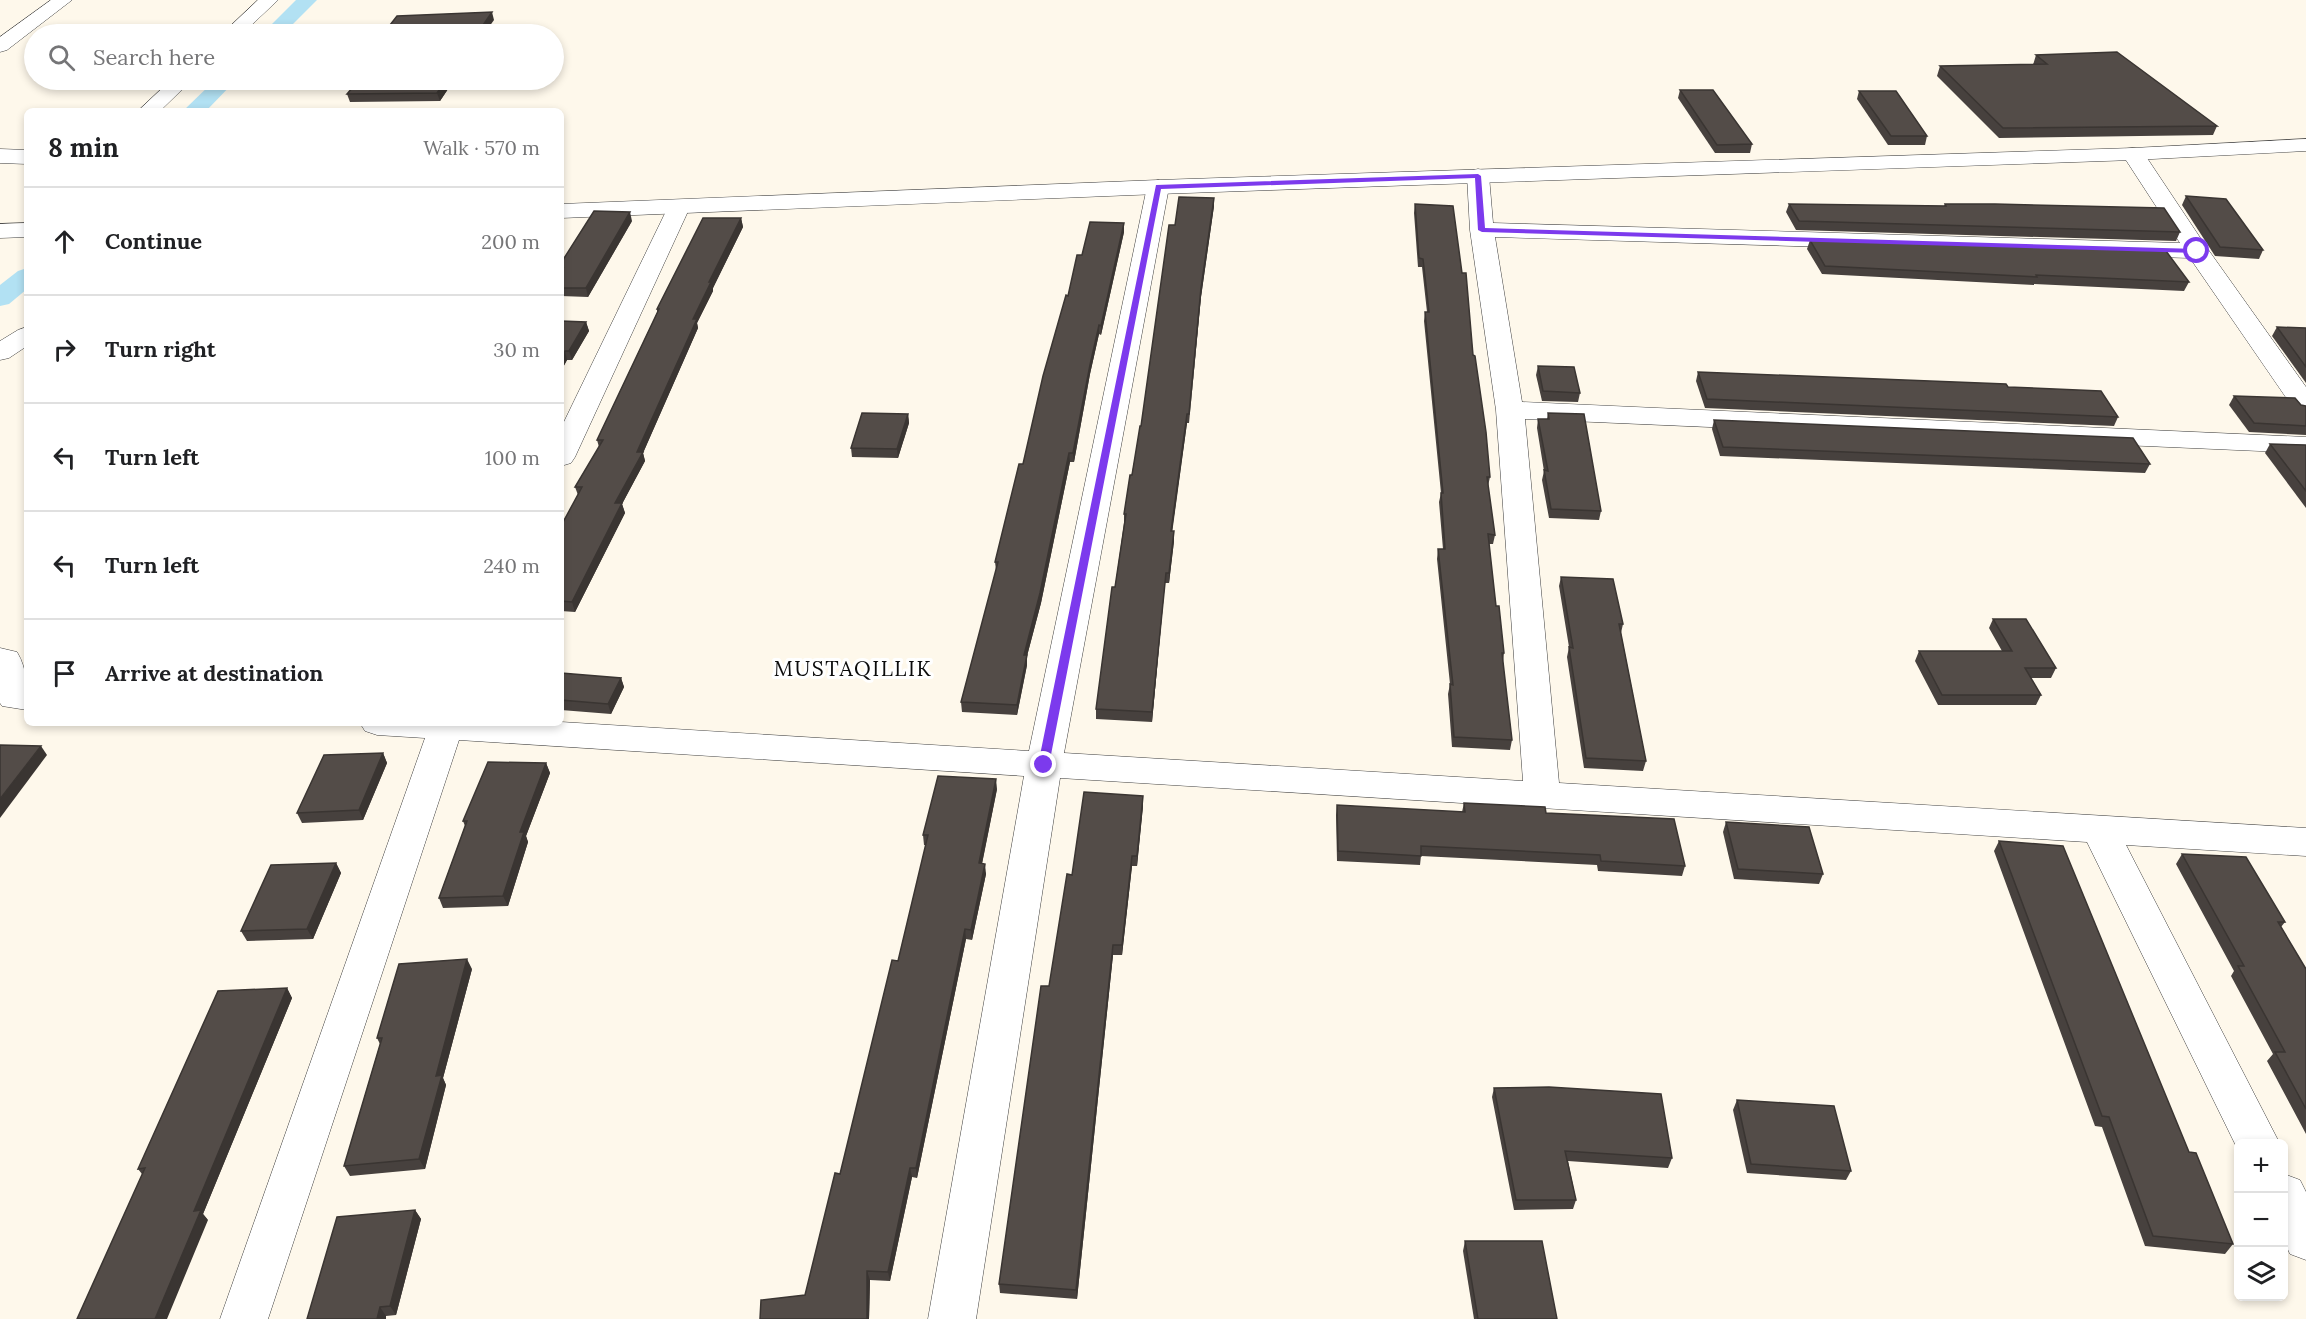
<!DOCTYPE html>
<html lang="en">
<head>
<meta charset="utf-8">
<style>
	:root { --surface:#fff; --page:#f2f2f2; --text:#202124; --muted:#757577; --line:#e0e0e0 }
	body { margin:0; font-family:Lora,serif; background:var(--page); color:var(--text) }
	.controls { position:absolute; right:18px; bottom:18px; display:grid; overflow:hidden; border-radius:9px; box-shadow:0 3px 9px #0003 }
	.controls button { width:54px; height:54px; display:grid; place-items:center; padding:0; border:0; border-bottom:2px solid var(--line); background:var(--surface); color:var(--text); font:30px sans-serif }
	.stop { position:absolute; width:18px; height:18px; margin:-14px; border:4px solid #7c3aed; border-radius:50%; background:#fff }
	.stop.end { background:#7c3aed; border-color:#fff; box-shadow:0 2px 6px #0008 }
	.list { margin:0; padding:0; list-style:none }
	h2 { display:flex; justify-content:space-between; align-items:center; height:78px; margin:0; padding:0 24px; font-size:26px }
	h2 small { font-size:20px; font-weight:400; color:var(--muted) }
	.list li { display:grid; grid-template-columns:39px 1fr auto; gap:18px; align-items:center; box-sizing:border-box; height:108px; padding:0 24px; border-top:2px solid var(--line) }
	.list b { display:block; font-size:22px; white-space:nowrap }
	.list em { font-size:20px; font-style:normal; color:var(--muted) }
	.icon { flex:none; width:33px; height:33px; fill:none; stroke:currentColor; stroke-width:2; stroke-linecap:round; stroke-linejoin:round }
	.map { position:relative; flex:none; width:2306px; height:1319px; overflow:hidden }
	.search { position:absolute; background:var(--surface); box-shadow:0 3px 9px #0003; left:24px; top:24px; width:540px; height:66px; display:flex; align-items:center; gap:15px; box-sizing:border-box; padding:0 21px; border-radius:33px; color:var(--muted); font-size:22px }
	.panel { position:absolute; background:var(--surface); box-shadow:0 3px 9px #0003; left:24px; top:108px; width:540px; height:618px; border-radius:9px }
	.map>svg:first-child { display:block }
	.lines { fill:none; stroke-linecap:round; stroke-linejoin:round }
	.canal { fill:#b2e1f3; fill-rule:evenodd }
	.minor-casing { stroke:#3e3e3e; stroke-width:1 }
	.tertiary-casing { stroke:#3e3e3e; stroke-width:1 }
	.minor { fill:#fff; fill-rule:evenodd }
	.tertiary { fill:#fff; fill-rule:evenodd }
	.wall { fill:#47413e }
	.shaded-wall { fill:#3a3532 }
	.building { fill:#534c48; stroke:#3a3532; stroke-width:1.5 }
	.route { fill:#7c3aed }
	.labels { text-anchor:middle; dominant-baseline:central; stroke-width:6; stroke-linejoin:round; paint-order:stroke }
	.neighbourhood-label { font-size:21px; letter-spacing:1.5px; fill:#0b0b0b; stroke:#fff }
</style>
</head>
<body>
<div class="map">
<svg width="2306" height="1319" viewBox="0 0 2306 1319">
	<rect width="100%" height="100%" fill="#fef8eb"/>
	<g class="lines">
		<g class="canal">
			<path d="M 296,0 L 317,0 L 283,34 L 262,34 Z"/>
			<path d="M 215,80 L 236,80 L 206,111 L 183,111 Z"/>
			<path d="M 27,268 L 27,289 L 9,304 L 0,306 L 0,285 L 18,271 Z"/>
		</g>
		<defs>
			<g id="minor">
				<path d="M 51,0 L 72,0 L 7,50 L 0,52 L 0,37 Z"/>
				<path d="M 258,0 L 278,0 L 242,34 L 222,34 Z"/>
				<path d="M 171,80 L 192,80 L 160,111 L 138,111 Z"/>
				<path d="M 2133,148 L 2141,149 L 2207,248 L 2306,387 L 2306,414 L 2296,412 L 2190,258 L 1495,237 L 1522,402 L 2306,437 L 2306,453 L 1525,419 L 1559,783 L 2306,828 L 2306,856 L 2126,845 L 2280,1144 L 2238,1144 L 2238,1150 L 2087,842 L 1060,778 L 976,1319 L 928,1319 L 1024,776 L 459,740 L 268,1319 L 220,1319 L 425,738 L 377,735 L 365,731 L 360,723 L 561,722 L 1029,751 L 1147,187 L 1150,182 L 1158,180 L 1166,182 L 1169,187 L 1064,753 L 1523,781 L 1496,410 L 1470,230 L 1467,176 L 1470,171 L 1478,169 L 1486,171 L 1489,176 L 1493,223 L 2180,243 L 2122,154 L 2125,149 Z"/>
				<path d="M 0,149 L 27,150 L 27,164 L 0,163 Z"/>
				<path d="M 679,200 L 687,202 L 690,207 L 575,457 L 571,463 L 561,466 L 561,428 L 668,207 L 671,202 Z"/>
				<path d="M 27,327 L 27,346 L 9,358 L 0,360 L 0,341 L 18,330 Z"/>
				<path d="M 0,648 L 17,652 C 28,670 27,690 27,710 L 2,706 L 0,703 Z"/>
				<path d="M 2284,1174 L 2300,1180 L 2306,1192 L 2306,1260 L 2290,1254 L 2284,1241 Z"/>
			</g>
			<g id="tertiary">
				<path d="M 2306,139 L 2306,151 L 2133,160 L 1158,194 L 561,218 L 561,204 L 1158,180 L 2133,148 Z"/>
				<path d="M 27,223 L 27,237 L 0,238 L 0,224 Z"/>
			</g>
		</defs>
		<use href="#minor" class="minor-casing"/>
		<use href="#tertiary" class="tertiary-casing"/>
		<use href="#minor" class="minor"/>
		<use href="#tertiary" class="tertiary"/>
	</g>
	<g class="wall">
		<path d="M 2036,55 L 2217,126 L 2213,135 L 1999,138 L 1937,76 L 1940,66 L 2033,65 Z"/>
		<path d="M 359,80 L 454,80 L 440,101 L 350,102 L 347,94 Z"/>
		<path d="M 1680,90 L 1752,144 L 1750,153 L 1715,153 L 1678,98 Z"/>
		<path d="M 1859,91 L 1927,136 L 1925,145 L 1888,145 L 1857,99 Z"/>
		<path d="M 2186,196 L 2263,250 L 2259,259 L 2215,256 L 2182,205 Z"/>
		<path d="M 1214,198 L 1214,206 L 1201,297 L 1189,423 L 1187,423 L 1172,531 L 1174,531 L 1174,541 L 1169,583 L 1165,583 L 1152,722 L 1096,719 L 1096,709 L 1115,587 L 1124,523 L 1124,514 L 1141,426 L 1175,225 Z"/>
		<path d="M 1415,204 L 1473,355 L 1490,477 L 1488,486 L 1495,535 L 1493,544 L 1489,544 L 1496,606 L 1504,653 L 1503,662 L 1512,740 L 1510,750 L 1452,747 L 1448,694 L 1450,684 L 1437,559 L 1438,549 L 1443,549 L 1439,502 L 1441,493 L 1424,321 L 1425,312 L 1427,312 L 1422,267 L 1418,267 L 1414,213 Z"/>
		<path d="M 1789,204 L 1944,206 L 1945,204 L 2180,232 L 2176,241 L 1796,230 L 1786,212 Z"/>
		<path d="M 741,218 L 743,227 L 713,288 L 713,291 L 697,323 L 698,328 L 643,453 L 645,461 L 622,504 L 625,513 L 575,612 L 561,611 L 561,526 L 578,495 L 575,487 L 599,447 L 597,440 L 657,313 L 657,309 Z"/>
		<path d="M 632,221 L 588,297 L 561,296 L 561,263 Z"/>
		<path d="M 1124,223 L 1124,232 L 1101,335 L 1099,334 L 1090,374 L 1074,462 L 1070,462 L 1041,603 L 1027,656 L 1027,665 L 1017,715 L 962,712 L 961,702 L 996,570 L 995,562 L 1023,464 L 1068,296 L 1082,255 Z"/>
		<path d="M 1810,240 L 2189,282 L 2184,291 L 2034,284 L 2034,285 L 1822,274 L 1807,249 Z"/>
		<path d="M 561,321 L 586,322 L 589,331 L 572,360 L 567,360 L 561,371 Z"/>
		<path d="M 2277,327 L 2306,328 L 2306,383 L 2272,336 Z"/>
		<path d="M 1538,366 L 1580,393 L 1578,402 L 1542,401 L 1536,375 Z"/>
		<path d="M 1698,372 L 2008,387 L 2118,417 L 2114,426 L 1705,408 L 1696,381 Z"/>
		<path d="M 2234,396 L 2306,406 L 2306,435 L 2249,432 L 2229,405 Z"/>
		<path d="M 1548,413 L 1601,511 L 1599,520 L 1549,518 L 1542,480 L 1544,471 L 1537,428 L 1538,419 L 1547,419 Z"/>
		<path d="M 908,414 L 909,423 L 898,458 L 852,457 L 851,448 Z"/>
		<path d="M 1714,420 L 2150,464 L 2145,473 L 1720,456 L 1712,429 Z"/>
		<path d="M 2270,444 L 2306,445 L 2306,508 L 2265,453 Z"/>
		<path d="M 1561,577 L 1623,624 L 1621,633 L 1646,761 L 1643,771 L 1584,768 L 1567,657 L 1569,647 L 1559,586 Z"/>
		<path d="M 1993,619 L 2056,668 L 2051,678 L 2031,678 L 2041,695 L 2036,705 L 1938,705 L 1915,661 L 1919,651 L 2002,651 L 1989,628 Z"/>
		<path d="M 561,673 L 621,678 L 624,687 L 611,714 L 561,710 Z"/>
		<path d="M 383,753 L 387,763 L 363,820 L 302,823 L 297,813 Z"/>
		<path d="M 546,763 L 550,773 L 526,836 L 528,842 L 508,906 L 443,908 L 439,898 L 465,826 L 463,821 Z"/>
		<path d="M 997,789 L 982,864 L 986,874 L 972,940 L 966,939 L 917,1178 L 912,1177 L 890,1281 L 870,1280 L 869,1319 L 760,1319 L 805,1295 L 840,1174 L 898,961 L 926,845 L 924,845 L 923,835 Z"/>
		<path d="M 1143,796 L 1143,806 L 1137,866 L 1132,866 L 1122,955 L 1113,955 L 1077,1299 L 1000,1293 L 999,1284 L 1072,875 Z"/>
		<path d="M 1464,803 L 1546,813 L 1685,866 L 1682,876 L 1598,871 L 1597,865 L 1421,856 L 1420,865 L 1337,861 L 1336,815 L 1337,805 L 1462,812 Z"/>
		<path d="M 1726,822 L 1823,874 L 1819,884 L 1734,879 L 1723,832 Z"/>
		<path d="M 1999,841 L 2189,1152 L 2233,1244 L 2225,1254 L 2145,1246 L 2102,1127 L 2095,1126 L 1994,851 Z"/>
		<path d="M 2182,854 L 2285,922 L 2281,927 L 2306,969 L 2306,1134 L 2267,1061 L 2273,1054 L 2231,976 L 2234,971 L 2176,864 Z"/>
		<path d="M 336,863 L 341,873 L 313,939 L 247,941 L 241,931 Z"/>
		<path d="M 472,969 L 443,1078 L 446,1085 L 425,1169 L 350,1176 L 344,1166 L 380,1044 L 377,1038 Z"/>
		<path d="M 287,988 L 292,998 L 203,1214 L 208,1220 L 142,1174 L 138,1169 Z"/>
		<path d="M 1494,1088 L 1672,1158 L 1668,1168 L 1568,1161 L 1576,1200 L 1573,1209 L 1514,1210 L 1492,1097 Z"/>
		<path d="M 1737,1100 L 1851,1171 L 1846,1180 L 1747,1173 L 1733,1110 Z"/>
		<path d="M 415,1210 L 421,1219 L 396,1315 L 386,1316 L 386,1319 L 307,1319 Z"/>
		<path d="M 1465,1241 L 1557,1319 L 1474,1319 L 1463,1251 Z"/>
	</g>
	<g class="shaded-wall">
		<path d="M 492,12 L 494,20 L 484,34 L 477,34 Z"/>
		<path d="M 446,80 L 454,80 L 440,101 L 437,93 Z"/>
		<path d="M 1214,198 L 1214,206 L 1201,297 L 1189,423 L 1201,288 Z"/>
		<path d="M 630,212 L 632,221 L 588,297 L 586,288 Z"/>
		<path d="M 741,218 L 743,227 L 713,288 L 713,291 L 697,323 L 698,328 L 643,453 L 645,461 L 622,504 L 625,513 L 575,612 L 572,602 L 615,503 L 709,282 Z"/>
		<path d="M 1124,223 L 1124,232 L 1101,335 L 1101,326 Z"/>
		<path d="M 586,322 L 589,331 L 572,360 L 569,351 Z"/>
		<path d="M 1099,325 L 1099,334 L 1090,374 L 1074,462 L 1073,453 L 1090,365 Z"/>
		<path d="M 565,351 L 567,360 L 561,371 L 561,357 Z"/>
		<path d="M 908,414 L 909,423 L 898,458 L 897,449 Z"/>
		<path d="M 1187,414 L 1187,423 L 1171,541 L 1171,531 Z"/>
		<path d="M 1069,453 L 1070,462 L 1041,603 L 1027,656 L 1027,665 L 1017,715 L 1017,705 L 1024,655 Z"/>
		<path d="M 1174,531 L 1174,541 L 1169,583 L 1169,573 Z"/>
		<path d="M 1166,573 L 1165,583 L 1152,722 L 1152,712 Z"/>
		<path d="M 621,678 L 624,687 L 611,714 L 608,704 Z"/>
		<path d="M 41,746 L 47,755 L 0,818 L 0,799 Z"/>
		<path d="M 383,753 L 387,763 L 363,820 L 359,810 Z"/>
		<path d="M 546,763 L 550,773 L 526,836 L 528,842 L 508,906 L 503,896 L 520,832 Z"/>
		<path d="M 996,779 L 997,789 L 980,873 L 979,863 Z"/>
		<path d="M 1143,796 L 1143,806 L 1137,866 L 1137,856 Z"/>
		<path d="M 1132,856 L 1132,866 L 1122,955 L 1122,945 Z"/>
		<path d="M 336,863 L 341,873 L 313,939 L 307,929 Z"/>
		<path d="M 985,864 L 986,874 L 972,940 L 971,930 Z"/>
		<path d="M 965,929 L 966,939 L 917,1178 L 916,1168 Z"/>
		<path d="M 1113,945 L 1113,955 L 1077,1299 L 1076,1290 Z"/>
		<path d="M 467,959 L 472,969 L 443,1078 L 446,1085 L 425,1169 L 419,1159 L 436,1076 Z"/>
		<path d="M 287,988 L 292,998 L 203,1214 L 208,1220 L 167,1319 L 155,1319 L 194,1211 Z"/>
		<path d="M 910,1168 L 912,1177 L 890,1281 L 888,1272 Z"/>
		<path d="M 415,1210 L 421,1219 L 396,1315 L 390,1306 Z"/>
		<path d="M 867,1271 L 870,1280 L 869,1319 L 867,1319 Z"/>
		<path d="M 380,1307 L 386,1316 L 386,1319 L 377,1319 Z"/>
	</g>
	<g class="building">
		<path d="M 492,12 L 477,34 L 383,34 L 397,16 Z"/>
		<path d="M 2117,52 L 2217,126 L 2003,128 L 1940,66 L 2047,64 L 2036,55 Z"/>
		<path d="M 359,80 L 446,80 L 437,93 L 347,94 Z"/>
		<path d="M 1680,90 L 1713,90 L 1752,144 L 1717,145 Z"/>
		<path d="M 1859,91 L 1896,91 L 1927,136 L 1891,136 Z"/>
		<path d="M 2186,196 L 2226,199 L 2263,250 L 2220,247 Z"/>
		<path d="M 1179,197 L 1214,198 L 1201,288 L 1189,414 L 1187,414 L 1171,531 L 1174,531 L 1169,573 L 1166,573 L 1152,712 L 1096,709 L 1112,587 L 1115,587 L 1126,514 L 1124,514 L 1130,475 L 1132,475 L 1140,426 L 1141,426 L 1169,225 L 1175,225 Z"/>
		<path d="M 1415,204 L 1453,206 L 1462,273 L 1466,273 L 1473,355 L 1475,356 L 1486,432 L 1490,477 L 1487,477 L 1495,535 L 1488,534 L 1496,606 L 1499,606 L 1504,653 L 1502,653 L 1512,740 L 1454,737 L 1450,684 L 1453,685 L 1438,549 L 1445,549 L 1441,493 L 1443,493 L 1425,312 L 1429,312 L 1423,259 L 1419,258 Z"/>
		<path d="M 1789,204 L 1946,206 L 1945,204 L 1995,204 L 2164,208 L 2180,232 L 1799,221 Z"/>
		<path d="M 594,211 L 630,212 L 586,288 L 561,288 L 561,271 L 563,268 L 561,268 L 561,263 Z"/>
		<path d="M 703,218 L 741,218 L 709,282 L 711,282 L 693,319 L 697,319 L 637,452 L 643,452 L 615,503 L 622,503 L 572,602 L 561,601 L 561,526 L 582,487 L 575,487 L 603,440 L 597,440 L 659,309 L 657,309 Z"/>
		<path d="M 1090,222 L 1124,223 L 1101,326 L 1099,325 L 1090,365 L 1073,453 L 1069,453 L 1040,593 L 1024,655 L 1027,655 L 1017,705 L 961,702 L 998,562 L 995,562 L 1019,464 L 1023,464 L 1043,376 L 1066,295 L 1068,296 L 1077,255 L 1082,255 Z"/>
		<path d="M 1810,240 L 2166,251 L 2189,282 L 2036,275 L 2037,277 L 1825,266 Z"/>
		<path d="M 561,321 L 586,322 L 569,351 L 565,351 L 561,357 Z"/>
		<path d="M 2277,327 L 2306,328 L 2306,367 Z"/>
		<path d="M 1538,366 L 1574,367 L 1580,393 L 1543,391 Z"/>
		<path d="M 1698,372 L 2006,384 L 2008,387 L 2101,391 L 2118,417 L 1707,399 Z"/>
		<path d="M 2234,396 L 2295,398 L 2301,405 L 2306,406 L 2306,426 L 2254,423 Z"/>
		<path d="M 862,413 L 908,414 L 897,449 L 851,448 Z"/>
		<path d="M 1548,413 L 1584,414 L 1601,511 L 1551,509 L 1544,470 L 1548,471 L 1538,419 L 1549,419 Z"/>
		<path d="M 1714,420 L 2133,438 L 2150,464 L 1723,447 Z"/>
		<path d="M 2270,444 L 2306,445 L 2306,491 Z"/>
		<path d="M 1561,577 L 1613,579 L 1623,624 L 1619,624 L 1646,761 L 1586,758 L 1569,647 L 1573,648 Z"/>
		<path d="M 1993,619 L 2026,619 L 2056,668 L 2025,668 L 2041,695 L 1942,695 L 1919,651 L 2012,651 Z"/>
		<path d="M 561,673 L 621,678 L 608,704 L 561,700 Z"/>
		<path d="M 0,745 L 41,746 L 0,799 Z"/>
		<path d="M 383,753 L 359,810 L 297,813 L 324,755 Z"/>
		<path d="M 488,762 L 546,763 L 520,832 L 524,832 L 503,896 L 439,898 L 467,821 L 463,821 Z"/>
		<path d="M 938,776 L 996,779 L 979,863 L 985,864 L 971,930 L 965,929 L 916,1168 L 910,1168 L 888,1272 L 867,1271 L 867,1319 L 760,1319 L 761,1300 L 805,1295 L 835,1173 L 840,1174 L 892,960 L 898,961 L 928,835 L 923,835 Z"/>
		<path d="M 1084,792 L 1143,796 L 1137,856 L 1132,856 L 1122,945 L 1113,945 L 1076,1290 L 999,1284 L 1041,986 L 1049,986 L 1067,874 L 1072,875 Z"/>
		<path d="M 1464,803 L 1545,807 L 1546,813 L 1674,819 L 1685,866 L 1601,861 L 1600,855 L 1421,846 L 1421,856 L 1338,851 L 1337,805 L 1465,812 Z"/>
		<path d="M 1726,822 L 1809,827 L 1823,874 L 1738,869 Z"/>
		<path d="M 1999,841 L 2063,846 L 2189,1152 L 2196,1153 L 2233,1244 L 2153,1236 L 2109,1117 L 2102,1116 Z"/>
		<path d="M 2182,854 L 2246,857 L 2285,922 L 2278,922 L 2306,969 L 2306,1109 L 2275,1052 L 2285,1052 L 2238,966 L 2244,966 Z"/>
		<path d="M 336,863 L 307,929 L 241,931 L 271,865 Z"/>
		<path d="M 467,959 L 436,1076 L 442,1075 L 419,1159 L 344,1166 L 382,1038 L 377,1038 L 399,964 Z"/>
		<path d="M 287,988 L 194,1211 L 201,1210 L 155,1319 L 77,1319 L 145,1168 L 138,1169 L 218,991 Z"/>
		<path d="M 1549,1087 L 1661,1094 L 1672,1158 L 1565,1151 L 1576,1200 L 1516,1200 L 1494,1088 Z"/>
		<path d="M 1737,1100 L 1834,1106 L 1851,1171 L 1751,1164 Z"/>
		<path d="M 415,1210 L 390,1306 L 380,1307 L 377,1319 L 307,1319 L 337,1217 Z"/>
		<path d="M 1465,1241 L 1542,1241 L 1557,1319 L 1478,1319 Z"/>
	</g>
	<path class="route" d="M 1478,174 L 1481,176 L 1485,228 L 2197,249 L 2201,251 L 2197,253 L 1482,232 L 1478,230 L 1475,178 L 1161,189 L 1049,765 L 1047,767 L 1040,767 L 1038,765 L 1156,185 Z"/>
	<g class="labels">
		<g class="neighbourhood-label">
			<text x="853" y="668">MUSTAQILLIK</text>
		</g>
	</g>
</svg>
<div class="controls">
<button>+</button>
<button>−</button>
<button><svg class="icon" aria-label="layers" viewBox="0 0 24 24"><path d="M12 4l9 5-9 5-9-5zM3 14l9 5 9-5"/></svg></button>
</div>
<div class="stop" style="left:2197px;top:251px"></div>
<div class="stop end" style="left:1044px;top:765px"></div>
<div class="search"><svg class="icon" aria-label="search" viewBox="0 0 24 24"><circle cx="10" cy="10" r="6"/><path d="M15 15l6 6"/></svg>Search here</div>
<section class="panel">
<h2>8 min<small>Walk · 570 m</small></h2>
<ul class="list">
<li><svg class="icon" aria-label="ahead" viewBox="0 0 24 24"><path d="M12 20V5M6 11l6-6 6 6"/></svg><div><b>Continue</b></div><em>200 m</em></li>
<li><svg class="icon" aria-label="right" viewBox="0 0 24 24"><path d="M7 20v-9h11M14 6l5 5-5 5"/></svg><div><b>Turn right</b></div><em>30 m</em></li>
<li><svg class="icon" aria-label="left" viewBox="0 0 24 24"><path d="M17 20v-9H6M10 6l-5 5 5 5"/></svg><div><b>Turn left</b></div><em>100 m</em></li>
<li><svg class="icon" aria-label="left" viewBox="0 0 24 24"><path d="M17 20v-9H6M10 6l-5 5 5 5"/></svg><div><b>Turn left</b></div><em>240 m</em></li>
<li><svg class="icon" aria-label="arrive" viewBox="0 0 24 24"><path d="M6 21V4h12l-3 4 3 4H6"/></svg><div><b>Arrive at destination</b></div></li>
</ul>
</section>
</div>
</body>
</html>
